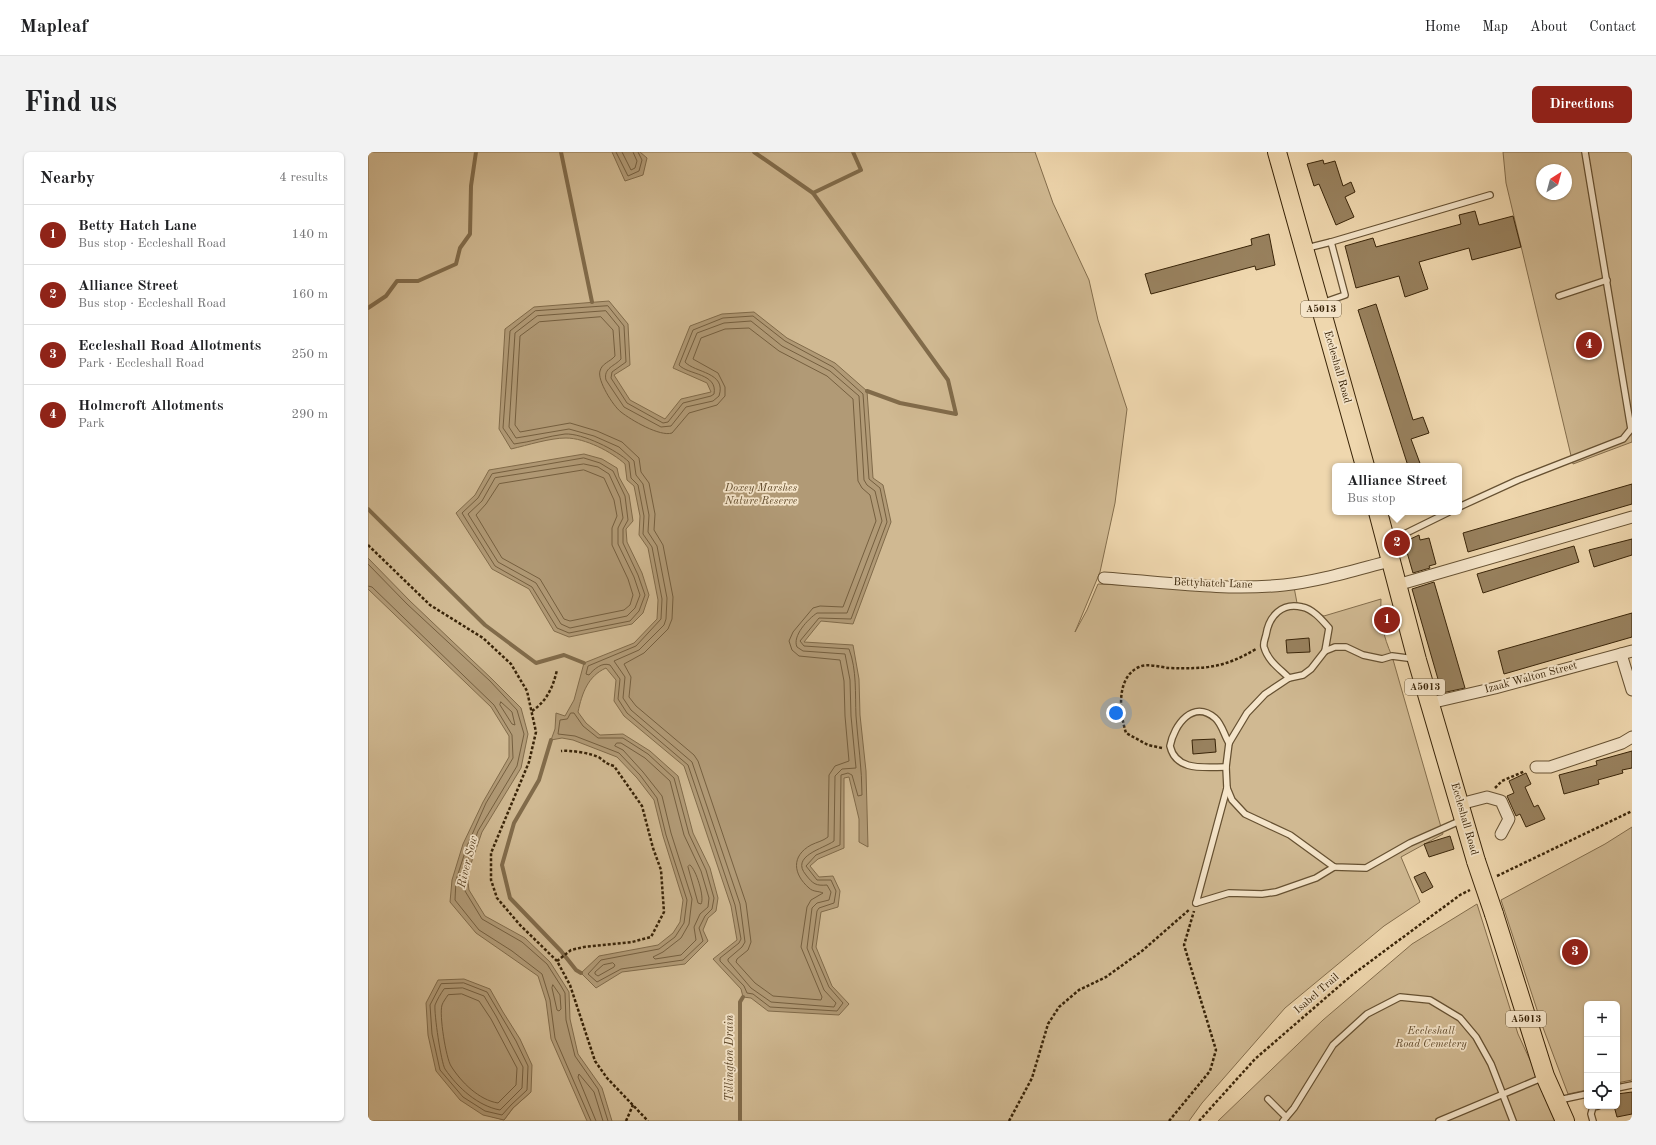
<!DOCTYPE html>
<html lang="en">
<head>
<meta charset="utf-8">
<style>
	:root { --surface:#fff; --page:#f2f2f2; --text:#202124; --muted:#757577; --line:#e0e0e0; --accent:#8f2418 }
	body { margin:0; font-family:"Old Standard TT",serif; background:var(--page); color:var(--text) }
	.controls { position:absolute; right:12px; bottom:12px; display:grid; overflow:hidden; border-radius:6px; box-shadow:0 1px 3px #0004 }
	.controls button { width:36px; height:36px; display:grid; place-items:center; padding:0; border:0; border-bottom:1px solid var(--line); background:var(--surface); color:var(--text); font:20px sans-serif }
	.compass { position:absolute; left:1168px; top:12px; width:36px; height:36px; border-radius:50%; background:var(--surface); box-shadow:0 1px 3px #0004; rotate:36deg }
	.you { position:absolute; left:748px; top:561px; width:14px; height:14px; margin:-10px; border:3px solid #fff; border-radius:50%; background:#1a73e8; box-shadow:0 0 0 6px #1a73e833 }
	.badge { display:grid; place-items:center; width:26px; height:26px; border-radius:50%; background:var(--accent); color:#fff; font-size:13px; font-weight:700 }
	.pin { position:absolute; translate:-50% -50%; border:2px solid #fff; box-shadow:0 1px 4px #0006 }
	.popup { position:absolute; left:964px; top:311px; width:130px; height:52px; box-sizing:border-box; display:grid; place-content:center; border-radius:6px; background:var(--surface); filter:drop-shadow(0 1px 3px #0005); font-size:13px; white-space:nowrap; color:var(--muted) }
	.popup b { font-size:15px; color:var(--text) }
	.popup::after { content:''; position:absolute; left:50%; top:100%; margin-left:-8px; border:8px solid transparent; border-top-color:var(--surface) }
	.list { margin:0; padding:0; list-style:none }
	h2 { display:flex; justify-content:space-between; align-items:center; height:52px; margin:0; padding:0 16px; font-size:17px }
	h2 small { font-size:13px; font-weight:400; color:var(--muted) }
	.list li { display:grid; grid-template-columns:26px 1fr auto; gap:12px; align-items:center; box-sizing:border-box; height:60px; padding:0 16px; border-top:1px solid var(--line) }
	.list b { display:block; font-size:15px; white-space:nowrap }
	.list p { margin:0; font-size:13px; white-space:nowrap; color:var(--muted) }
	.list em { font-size:13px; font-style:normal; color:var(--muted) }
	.icon { flex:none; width:22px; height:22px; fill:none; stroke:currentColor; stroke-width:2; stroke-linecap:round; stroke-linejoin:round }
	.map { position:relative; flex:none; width:1264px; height:969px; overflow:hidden; border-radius:6px }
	header { display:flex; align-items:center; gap:24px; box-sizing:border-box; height:56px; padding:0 20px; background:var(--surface); border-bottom:1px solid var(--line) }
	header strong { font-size:19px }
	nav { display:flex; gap:22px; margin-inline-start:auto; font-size:14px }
	.intro { display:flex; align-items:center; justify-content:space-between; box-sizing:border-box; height:96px; padding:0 24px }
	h1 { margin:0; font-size:28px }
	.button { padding:10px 18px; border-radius:6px; background:var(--accent); color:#fff; font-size:14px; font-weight:700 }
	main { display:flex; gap:24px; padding:0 24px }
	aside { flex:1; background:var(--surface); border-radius:6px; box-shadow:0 1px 3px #0004 }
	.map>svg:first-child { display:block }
	.green { fill:#d0b992; stroke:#846e4d; fill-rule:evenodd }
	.water { fill:#b19a76; stroke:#816b4a }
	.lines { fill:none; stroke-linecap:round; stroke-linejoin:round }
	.shore { stroke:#755f3f; stroke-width:1 }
	.stream { stroke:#816b4a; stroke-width:4 }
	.building { fill:#98815e; stroke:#392408 }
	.service-casing { stroke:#665132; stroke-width:8 }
	.minor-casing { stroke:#665132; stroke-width:13 }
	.primary-casing { stroke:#392408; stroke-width:20 }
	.path { stroke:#392408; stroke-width:2.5; stroke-dasharray:3 2; stroke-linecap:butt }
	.service { stroke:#f5e5ca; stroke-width:5.5 }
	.minor { stroke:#f5e5ca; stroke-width:11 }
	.primary { stroke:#efd7ae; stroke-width:18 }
	.primary-bridge-casing { stroke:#392408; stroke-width:20; stroke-linecap:butt }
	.primary-bridge { stroke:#efd7ae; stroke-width:18 }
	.labels { text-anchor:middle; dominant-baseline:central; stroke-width:3.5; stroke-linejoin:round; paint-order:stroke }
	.shield { fill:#f5e5ca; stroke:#715e42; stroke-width:1 }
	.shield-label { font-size:10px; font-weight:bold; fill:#392408 }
	.street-label { font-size:11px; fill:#392408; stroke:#f5e5ca }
	.park-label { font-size:11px; font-style:italic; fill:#5f492a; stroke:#f5e5ca }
	.water-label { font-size:12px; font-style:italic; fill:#5d4729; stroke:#f5e5ca }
</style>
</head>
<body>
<header>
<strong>Mapleaf</strong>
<nav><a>Home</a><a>Map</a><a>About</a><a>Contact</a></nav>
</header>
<div class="intro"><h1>Find us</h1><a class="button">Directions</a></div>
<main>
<aside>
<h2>Nearby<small>4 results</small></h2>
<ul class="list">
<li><span class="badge">1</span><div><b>Betty Hatch Lane</b><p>Bus stop · Eccleshall Road</p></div><em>140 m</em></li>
<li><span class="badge">2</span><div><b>Alliance Street</b><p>Bus stop · Eccleshall Road</p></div><em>160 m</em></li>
<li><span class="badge">3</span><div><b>Eccleshall Road Allotments</b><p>Park · Eccleshall Road</p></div><em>250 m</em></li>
<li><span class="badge">4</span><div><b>Holmcroft Allotments</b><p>Park</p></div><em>290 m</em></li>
</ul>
</aside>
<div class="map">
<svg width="1264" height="969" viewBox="0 0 1264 969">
	<rect width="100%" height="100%" fill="#efd7ae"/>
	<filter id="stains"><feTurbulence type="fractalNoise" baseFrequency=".005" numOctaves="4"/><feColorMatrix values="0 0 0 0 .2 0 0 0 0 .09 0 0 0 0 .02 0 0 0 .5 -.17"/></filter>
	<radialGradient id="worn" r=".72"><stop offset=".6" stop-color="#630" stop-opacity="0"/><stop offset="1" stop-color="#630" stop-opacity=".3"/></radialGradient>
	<g class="green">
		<path d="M 0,0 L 667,0 L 685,51 L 721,128 L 730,168 L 759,257 L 747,351 L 732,420 L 707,480 L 719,458 L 730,432 L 864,438 L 926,435 L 929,451 L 956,464 L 1013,447 C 1012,468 1015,484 1024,504 L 1075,682 L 1033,705 L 1052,750 L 1016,774 L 917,856 L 834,951 L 821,969 L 0,969 ZM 163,940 L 145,956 L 136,968 L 115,962 Z"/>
		<path d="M 1135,0 L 1264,0 L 1264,290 L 1205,312 L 1138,31 ZM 1174,18 L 1198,18 L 1198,42 L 1174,42 Z"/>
		<path d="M 1264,675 L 1264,928 L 1249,931 L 1249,852 L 1219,852 L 1219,938 L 1200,942 L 1174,873 L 1133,748 L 1237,692 Z"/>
		<path d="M 1109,752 L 1150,882 L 1190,969 L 850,969 L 955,868 L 1044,792 Z"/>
	</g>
	<g class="water">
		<path d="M 244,0 L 272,0 L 279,6 L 275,23 L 257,29 Z"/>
		<path d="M 241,149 L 260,172 L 262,213 L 246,223 L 262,248 L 297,267 L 313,247 L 343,240 L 339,231 L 305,216 L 322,174 L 354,162 L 386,160 L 419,186 L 467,211 L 499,239 L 505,326 L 515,333 L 523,370 L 485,472 L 453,469 L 436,490 L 485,493 L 491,527 L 492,563 L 498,619 L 500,695 L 491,690 L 491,667 L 481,625 L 476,626 L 476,696 L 450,707 L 442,714 L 451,725 L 465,724 L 472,739 L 470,755 L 453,760 L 448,795 L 464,834 L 481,852 L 471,863 L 400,859 L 383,846 L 375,845 L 373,837 L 345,807 L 369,788 L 363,754 L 316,614 L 256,564 L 246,549 L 248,528 L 238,516 C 220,524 214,541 210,560 L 218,571 L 232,583 L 255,582 L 282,599 L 310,624 L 325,681 L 342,716 L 350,746 L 348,759 L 340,766 L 335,778 L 340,789 L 317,812 L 254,820 L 228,836 L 213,821 L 231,804 L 290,793 L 305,781 L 312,770 L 315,748 L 295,684 L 286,648 L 269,626 L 249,605 L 205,588 L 194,586 L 183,588 L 187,577 L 188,561 L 197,564 L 206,548 L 216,511 L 266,491 L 289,467 L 290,448 L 280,396 L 271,383 L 272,364 L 266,334 L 259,328 L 257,312 C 244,300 217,286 198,286 C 182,286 160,293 143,297 L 131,277 L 137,177 L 166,155 Z"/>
		<path d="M 216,302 L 234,307 L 249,316 L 251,325 L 261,343 L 265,369 L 258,377 L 259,390 L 274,421 L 281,443 L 275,461 L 264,472 L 201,485 L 186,479 L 161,437 L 124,417 L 88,361 L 107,343 L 121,318 Z"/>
		<path d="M 0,406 L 42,449 L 124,527 L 153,556 L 160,582 L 153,616 L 114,680 L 99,723 L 101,738 L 117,764 L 157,786 L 182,810 L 196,832 L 201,840 L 202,867 L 210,902 L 234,936 L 244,969 L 219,969 L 183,887 L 178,849 L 170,824 L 108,781 L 82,750 L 84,728 L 95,692 L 115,650 L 141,605 L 141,584 L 123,555 L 0,437 Z"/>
		<path d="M 96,827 L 122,837 L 135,860 L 152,887 L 164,913 L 163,940 L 145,956 L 136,968 L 115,963 L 92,948 L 68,919 L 60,883 L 58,851 L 70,828 Z"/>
	</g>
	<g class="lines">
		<g class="shore">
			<path d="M 248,0 L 260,24 L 271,19 L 274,8 L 270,0"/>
			<path d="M 254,0 L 263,18 L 267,16 L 269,9 L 265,0"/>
			<path d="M 240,154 L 256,174 L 258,210 L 244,220 L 243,226 L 259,251 L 295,271 L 300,270 L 315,251 L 343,244 L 346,242 C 350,221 320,223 311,213 L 325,178 L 355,166 L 385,164 L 417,189 L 465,215 L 495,242 L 501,327 L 512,336 L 519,370 L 483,467 L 451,466 L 432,489 L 436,494 L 481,497 C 489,518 487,542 488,564 C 490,591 494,617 494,643 L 490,644 L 484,623 L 480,621 L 473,623 L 472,693 L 448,703 L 438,714 L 449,728 L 463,728 L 468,739 L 466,751 L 451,756 L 449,759 L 444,796 L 461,835 L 475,851 L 469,859 L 402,855 L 385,842 L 379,841 L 376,834 L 352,809 L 352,806 L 371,791 L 373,787 L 367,753 L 320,613 L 259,561 L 250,547 L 252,527 L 242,513 C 234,510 226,517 221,523 L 218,522 L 220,514 L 268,494 L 293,467 L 294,447 L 284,395 L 275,382 L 276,364 L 270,333 L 263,326 L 261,310 C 249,298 214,281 197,282 C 180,284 163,290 146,292 L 135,276 L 142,179 L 167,159 Z"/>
			<path d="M 238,159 L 251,175 L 253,207 C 247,214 235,216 238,228 L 256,255 L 293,275 L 303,274 L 318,255 L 345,249 L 351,244 C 359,220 327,221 317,210 L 329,181 L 356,171 L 383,169 L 414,194 L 462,219 L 491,244 L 496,328 L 499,333 L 507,339 L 514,369 L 479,461 L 449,461 C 440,467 424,484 429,495 L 435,499 L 477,502 L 482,528 L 483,564 L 488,616 L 474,617 L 467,624 L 466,689 C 455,697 422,704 438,723 C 445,732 448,734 459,733 L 463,740 L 461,748 L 449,751 L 444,756 L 439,796 L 456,838 L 468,851 L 466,855 L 403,850 L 383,836 L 360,809 L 360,807 L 374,795 L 377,790 L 372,752 L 324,610 L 263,558 L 255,546 L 257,525 L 246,509 L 271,498 L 296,473 L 298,467 L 299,446 L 289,394 L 280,380 L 281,363 L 275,332 L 268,323 L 266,309 L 251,295 L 226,284 L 201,277 L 148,286 L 141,275 L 147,181 L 169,164 Z"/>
			<path d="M 233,165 L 245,178 L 247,204 C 242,210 234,211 232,219 C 229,228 245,254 253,260 C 263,268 292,285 304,281 L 321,261 L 349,253 L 357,244 L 357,235 L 350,221 L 325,207 L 333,186 L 357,177 L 381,176 L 411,199 L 459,224 L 485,247 L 490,329 L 494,336 L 502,343 L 508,369 L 475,455 L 452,454 L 445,456 L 425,480 L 421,489 L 424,498 L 431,504 L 472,508 L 476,529 L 477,564 L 481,609 L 467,614 L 461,623 L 460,685 C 455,689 449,690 443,693 C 423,704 425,722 441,736 C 445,740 451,739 455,741 L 443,748 L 439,755 L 433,795 L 454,845 L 453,848 L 405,844 L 387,831 L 368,810 L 369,807 L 380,798 L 383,790 L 378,751 L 330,609 L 326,603 L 268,554 L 261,545 L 263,525 L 256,512 L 276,501 L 300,477 L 304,467 L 305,445 L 295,393 L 286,378 L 287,362 L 281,331 L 273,320 L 271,306 L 254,290 L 229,279 L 202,271 L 152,280 L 147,273 L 152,184 L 171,170 Z"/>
			<path d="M 216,306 L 232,311 L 245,319 L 257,344 L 260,368 L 255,377 L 255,391 L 270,423 L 277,443 L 271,459 L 262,469 L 201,481 L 189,476 L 164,435 L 127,414 L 94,361 L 110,346 L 124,322 Z"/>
			<path d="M 216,312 L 230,315 L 241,322 L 252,346 L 255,366 L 250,376 L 250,392 L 266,425 L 272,443 L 267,456 L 259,464 L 202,476 L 193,472 L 168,431 L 130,410 L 100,362 L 114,349 L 127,326 Z"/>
			<path d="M 216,318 L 236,326 L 246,348 L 249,364 L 244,376 L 244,393 L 260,427 L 265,443 L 262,453 L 256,458 L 202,469 L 196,467 L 172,427 L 134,406 L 108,363 L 118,352 L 131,332 Z"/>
			<path d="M 0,412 L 39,452 L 122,529 L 149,558 L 156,582 L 149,614 L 110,679 L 95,722 L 97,739 L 114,767 L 154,790 L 179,812 L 193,834 L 197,841 L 198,868 L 207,904 L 230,937 L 240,969"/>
			<path d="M 0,434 L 4,435 L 126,553 L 144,583 L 145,606 L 118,651 L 99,694 L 88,728 L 87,748 L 111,778 L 144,799 L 174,822 L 182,848 L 187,886 L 223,969"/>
			<path d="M 133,550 L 144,560 L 147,573 L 144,572 L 132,553 Z"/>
			<path d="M 203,561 L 206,561 L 215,574 L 230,586 L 255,586 L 280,602 L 306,626 L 321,682 L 338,718 L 346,746 L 344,757 L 337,764 L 331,776 L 335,789 L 315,808 L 253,817 L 229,830 L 220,822 L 233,808 L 291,797 L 307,785 L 316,771 L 319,748 L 298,683 L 289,646 L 272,623 L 251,601 L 207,584 L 190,582 L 192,568 L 199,567 Z"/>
			<path d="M 249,591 L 253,591 L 277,606 L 302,629 L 316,683 L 333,719 L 341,746 L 340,755 L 332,762 L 326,775 L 328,788 L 313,803 L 287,807 L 285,805 L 295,800 L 313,786 L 321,772 L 324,747 L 303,681 L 294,644 L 275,620 L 255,598 L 247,594 Z"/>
			<path d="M 322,713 C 328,717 337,746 333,752 L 330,751 L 320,715 Z"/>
			<path d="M 245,811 L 247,813 L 246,815 L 230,824 L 227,822 L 227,820 L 235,813 Z"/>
			<path d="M 96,831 L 119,840 L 148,889 L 160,914 L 159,938 L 143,953 L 134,963 L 117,959 L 95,945 L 72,918 L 64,882 L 62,853 L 73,832 Z"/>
			<path d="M 185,833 L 192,843 L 193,857 L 191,859 L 189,858 L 184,836 Z"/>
			<path d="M 95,836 L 116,844 L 128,864 L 155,915 L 154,936 L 132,958 C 110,954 90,936 77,917 C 73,910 66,862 67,853 C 69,848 73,841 76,837 Z"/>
			<path d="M 94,842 L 111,849 L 123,867 L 149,916 L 148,933 L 130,951 C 111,948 93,930 83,914 C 78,906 71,863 74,853 C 75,850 78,846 80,843 Z"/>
			<path d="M 228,969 L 210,925 L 211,922 L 226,940 L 235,969"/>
		</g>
		<g class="stream">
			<path d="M 193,0 L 224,150"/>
			<path d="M 386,0 L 445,41 L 580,228 L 588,262 L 532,251 L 499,239"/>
			<path d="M 445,41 L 493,18 L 485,0"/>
			<path d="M 0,156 L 18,144 L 29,129 L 50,129 L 88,112 L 92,96 L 102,82 L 103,34 L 108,0"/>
			<path d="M 0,357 L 117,473 L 168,511 L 196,503 L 216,511"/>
			<path d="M 183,588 L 171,628 L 146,671 L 134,713 L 142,746 L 193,799 L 208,818 L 213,821"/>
			<path d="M 372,969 L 372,850 L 375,845"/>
		</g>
	</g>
	<g class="building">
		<path d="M 955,8 L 956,12 L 967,9 L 975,34 L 983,30 L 987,40 L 977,45 L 986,65 L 968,73 L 951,32 L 946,34 L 939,12 Z"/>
		<path d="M 1107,59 L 1111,73 L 1145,64 L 1153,95 L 1104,108 L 1101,96 L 1051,110 L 1060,137 L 1037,145 L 1031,124 L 988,136 L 977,94 L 1005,86 L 1008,95 L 1093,72 L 1091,63 Z"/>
		<path d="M 901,82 L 907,113 L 888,118 L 887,114 L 783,142 L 777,122 L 884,93 L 883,87 Z"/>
		<path d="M 1008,152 L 1045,268 L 1055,265 L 1061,281 L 1043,287 L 1053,314 L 1040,314 L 990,158 Z"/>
		<path d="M 1264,332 L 1264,352 L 1100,400 L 1095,381 Z"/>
		<path d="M 1051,383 L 1052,388 L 1061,386 L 1068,412 L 1061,414 L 1062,416 L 1045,421 L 1036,390 Z"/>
		<path d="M 1264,387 L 1264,403 L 1226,415 L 1221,398 Z"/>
		<path d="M 1206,394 L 1211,410 L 1115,441 L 1109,422 Z"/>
		<path d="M 1066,430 L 1097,536 L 1074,541 L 1044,437 Z"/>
		<path d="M 1264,461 L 1264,485 L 1136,522 L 1130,499 Z"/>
		<path d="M 941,486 L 942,500 L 919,501 L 918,488 Z"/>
		<path d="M 847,587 L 848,600 L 825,602 L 824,588 Z"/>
		<path d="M 1264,599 L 1264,616 L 1254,618 L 1255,621 L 1230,628 L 1231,632 L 1196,642 L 1191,623 L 1229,613 L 1228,609 Z"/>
		<path d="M 1158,621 L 1163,632 L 1157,635 L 1166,655 L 1170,653 L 1177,667 L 1158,675 L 1152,662 L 1148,664 L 1139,644 L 1146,641 L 1141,629 Z"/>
		<path d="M 1082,684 L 1086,697 L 1061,705 L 1056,692 Z"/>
		<path d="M 1057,720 L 1065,735 L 1054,741 L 1046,725 Z"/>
		<path d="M 1264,940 L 1264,962 L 1249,965 L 1246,954 L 1249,954 L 1249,942 Z"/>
	</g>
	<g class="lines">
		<defs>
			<g id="service">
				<path d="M 963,90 L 1122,43"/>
				<path d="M 939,96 L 963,90 L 977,143 L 954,151"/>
				<path d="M 1191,144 L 1239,128"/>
				<path d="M 1091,355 L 1150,328 L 1255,287 L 1263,277 L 1217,0"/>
				<path d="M 1020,390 L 1081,360"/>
				<path d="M 1047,507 L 1024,504 L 1014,507 L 995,503 L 978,495 L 967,495 L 957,499 L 943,517 L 935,523 L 921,526 L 897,542 L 879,561 L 861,591 L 858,615 L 859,636 L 864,648 L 877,662 L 922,683 L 966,715 L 998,716 L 1042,691 L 1094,668"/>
				<path d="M 921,526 C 911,516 900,509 896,495 C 895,491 897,487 898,483 C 901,464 914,450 934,455 C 945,457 954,468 961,476 L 957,499"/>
				<path d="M 858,615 C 837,615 808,620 802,594 C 806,573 825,547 847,566 C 854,572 856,583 861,591"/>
				<path d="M 828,751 L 861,741 L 894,742 L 908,740 L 948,726 L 966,715"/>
				<path d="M 828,751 L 859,636"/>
				<path d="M 1249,936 L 1264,933"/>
				<path d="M 900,947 L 918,965"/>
				<path d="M 1191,948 L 1219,942"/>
				<path d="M 915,969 L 926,956 L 965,893 L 999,862 L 1032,845 L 1062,848 L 1092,866 L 1108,885 L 1123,912 L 1145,969"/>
				<path d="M 1071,969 L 1176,925"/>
				<path d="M 1225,969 L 1223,962 L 1225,955 L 1230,954"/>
			</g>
			<g id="minor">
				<path d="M 736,426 C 796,430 856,439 916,433 C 952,429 987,418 1022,409"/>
				<path d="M 1029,433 L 1264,365"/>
				<path d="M 1253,502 L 1264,538"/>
				<path d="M 1062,551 L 1127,536 L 1264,499"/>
				<path d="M 1168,615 L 1182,615 L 1254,591 L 1264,585"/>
				<path d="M 1092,652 L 1119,645 L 1133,649 L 1141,667 L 1133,682"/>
			</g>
			<g id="primary">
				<path d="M 909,0 L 997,314"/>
				<path d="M 1010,360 L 1049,508 L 1108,709"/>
				<path d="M 1126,762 L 1177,924 L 1197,969"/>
			</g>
		</defs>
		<use href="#service" class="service-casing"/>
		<use href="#minor" class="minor-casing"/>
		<use href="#primary" class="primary-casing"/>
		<g class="path">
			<path d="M 0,393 L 62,453 L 115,486 L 143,512 L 159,539 L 168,580 L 161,610 L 123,701 L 123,728 L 129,746 L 152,773 L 189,809 L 202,833 L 227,909 L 239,926 L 280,969"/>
			<path d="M 164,559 C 179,549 185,535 189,518"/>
			<path d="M 794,596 L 780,593 L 758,581 C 752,562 747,526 771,515 C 779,511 792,515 801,516 C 838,517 856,516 888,497"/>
			<path d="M 1127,636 L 1134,629 L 1157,619"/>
			<path d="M 1129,724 L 1264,659"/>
			<path d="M 189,809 L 203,798 L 216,795 L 264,790 L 283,785 L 296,760 L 293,718 L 285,696 L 274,654 L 246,614 C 239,612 237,610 232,606 C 224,601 202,598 193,599"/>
			<path d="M 258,969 L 265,953"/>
			<path d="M 641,969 L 664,926 L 680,872 L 691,855 L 711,838 L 738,825 L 774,799 L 822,757"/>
			<path d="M 801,969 L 842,919 L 848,898 L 816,793 L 826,759"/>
			<path d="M 831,969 L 887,907 L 984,823 L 1092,743 L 1102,738"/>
		</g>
		<use href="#service" class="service"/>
		<use href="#minor" class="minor"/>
		<use href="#primary" class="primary"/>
		<defs>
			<path id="primary-bridge" d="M 1108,709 L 1126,762"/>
		</defs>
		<use href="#primary-bridge" class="primary-bridge-casing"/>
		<use href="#primary-bridge" class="primary-bridge"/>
	</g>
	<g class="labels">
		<g class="shield">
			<rect x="933" y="149" width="40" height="16" rx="3"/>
			<rect x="1037" y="527" width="40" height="16" rx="3"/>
			<rect x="1138" y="859" width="40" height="16" rx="3"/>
		</g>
		<g class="shield-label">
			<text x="953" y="157">A5013</text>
			<text x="1057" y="535">A5013</text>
			<text x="1158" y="867">A5013</text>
		</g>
		<g class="street-label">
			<text transform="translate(969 215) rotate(74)">Eccleshall Road</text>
			<text transform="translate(845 432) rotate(2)">Bettyhatch Lane</text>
			<text transform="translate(1163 526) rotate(-15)">Izaak Walton Street</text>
			<text transform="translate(1096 667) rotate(74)">Eccleshall Road</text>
			<text transform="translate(949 842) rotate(-41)">Isabel Trail</text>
		</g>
		<g class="park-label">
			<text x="393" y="336">Doxey Marshes<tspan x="393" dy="13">Nature Reserve</tspan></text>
			<text x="1063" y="879">Eccleshall<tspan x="1063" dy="13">Road Cemetery</tspan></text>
		</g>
		<g class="water-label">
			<text transform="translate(100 710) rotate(-76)">River Sow</text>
			<text transform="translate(362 906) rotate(-90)">Tillington Drain</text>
		</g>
	</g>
	<rect width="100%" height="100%" filter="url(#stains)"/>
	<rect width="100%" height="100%" fill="url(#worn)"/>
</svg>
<div class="controls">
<button>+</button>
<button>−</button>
<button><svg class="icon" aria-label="locate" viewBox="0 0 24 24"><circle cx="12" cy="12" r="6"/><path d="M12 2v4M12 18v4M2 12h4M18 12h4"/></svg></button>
</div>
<svg class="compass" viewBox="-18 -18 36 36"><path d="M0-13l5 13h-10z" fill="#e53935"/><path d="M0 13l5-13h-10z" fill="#757577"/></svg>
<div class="you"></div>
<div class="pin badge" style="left:1019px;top:468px">1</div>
<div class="pin badge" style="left:1029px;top:391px">2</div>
<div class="popup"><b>Alliance Street</b>Bus stop</div>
<div class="pin badge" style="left:1207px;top:800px">3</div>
<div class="pin badge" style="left:1221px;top:193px">4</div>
</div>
</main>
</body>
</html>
